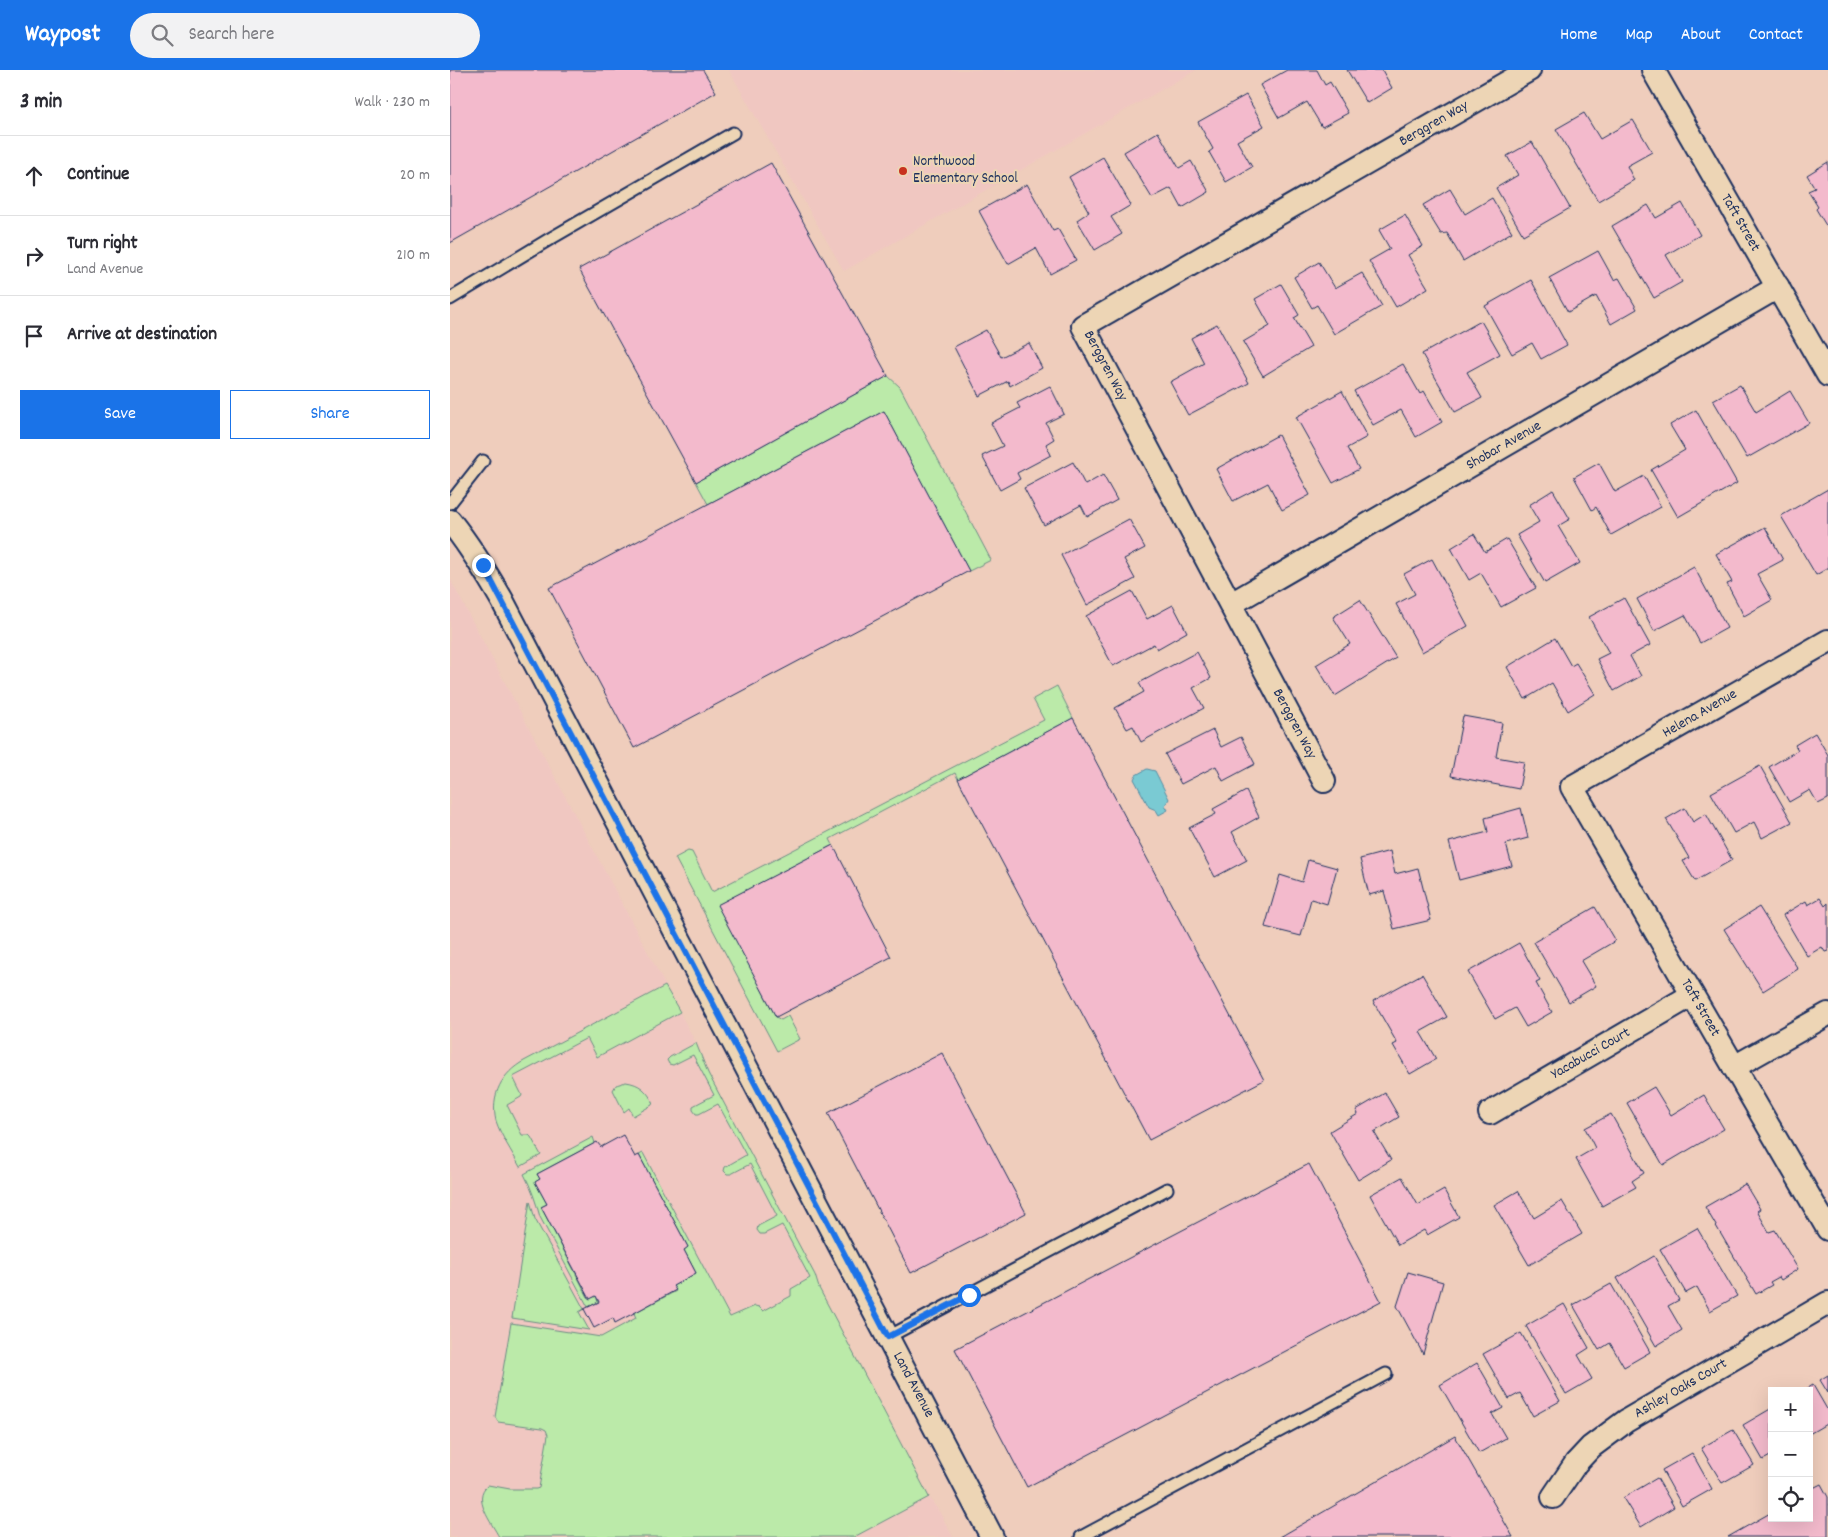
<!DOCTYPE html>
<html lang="en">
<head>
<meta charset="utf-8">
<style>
	:root { --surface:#fff; --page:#f2f2f3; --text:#2b2b33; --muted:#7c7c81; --line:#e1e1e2; --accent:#1a73e8 }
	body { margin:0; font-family:Dekko,sans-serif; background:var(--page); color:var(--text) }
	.controls { position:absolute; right:15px; bottom:15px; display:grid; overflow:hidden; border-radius:0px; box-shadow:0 5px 20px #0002 }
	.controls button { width:45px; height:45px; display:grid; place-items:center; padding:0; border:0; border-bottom:1px solid var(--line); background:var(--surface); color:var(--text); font:25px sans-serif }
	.stop { position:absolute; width:15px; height:15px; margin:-11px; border:4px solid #1a73e8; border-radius:50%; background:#fff }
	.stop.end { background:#1a73e8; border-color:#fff; box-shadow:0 1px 5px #0008 }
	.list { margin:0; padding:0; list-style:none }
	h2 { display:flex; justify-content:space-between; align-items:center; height:65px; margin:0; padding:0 20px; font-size:21px }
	h2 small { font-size:16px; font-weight:400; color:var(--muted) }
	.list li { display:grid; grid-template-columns:32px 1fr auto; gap:15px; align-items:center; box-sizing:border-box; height:80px; padding:0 20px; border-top:1px solid var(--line) }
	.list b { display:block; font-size:19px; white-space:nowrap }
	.list p { margin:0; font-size:16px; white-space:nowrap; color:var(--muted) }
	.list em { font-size:16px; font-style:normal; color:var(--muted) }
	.actions { display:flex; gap:10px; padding:15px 20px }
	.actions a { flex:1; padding:11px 0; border:1px solid var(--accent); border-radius:0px; text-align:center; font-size:18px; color:var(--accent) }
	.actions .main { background:var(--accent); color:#fff }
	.icon { flex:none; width:28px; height:28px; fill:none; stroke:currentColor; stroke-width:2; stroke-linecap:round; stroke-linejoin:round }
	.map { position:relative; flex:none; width:1378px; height:1467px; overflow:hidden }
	header { display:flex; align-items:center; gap:30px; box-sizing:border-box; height:70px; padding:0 25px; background:var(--accent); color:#fff }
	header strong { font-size:24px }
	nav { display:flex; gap:28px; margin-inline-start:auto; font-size:18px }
	.search { width:350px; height:45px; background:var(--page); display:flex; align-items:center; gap:12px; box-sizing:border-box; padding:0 18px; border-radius:28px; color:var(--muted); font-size:19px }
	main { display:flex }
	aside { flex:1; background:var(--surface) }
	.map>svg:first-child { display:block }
	.built { fill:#f0c7c1 }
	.green { fill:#bbeaa9; stroke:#6b8c84 }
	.water { fill:#7acad3; stroke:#548ca4 }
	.building { fill:#f3bacc; stroke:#1b2f5e }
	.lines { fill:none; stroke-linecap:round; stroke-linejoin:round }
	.lane-casing { stroke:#1b2f5e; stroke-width:15 }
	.street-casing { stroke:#1b2f5e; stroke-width:26 }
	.lane { stroke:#edd5b5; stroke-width:11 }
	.street { stroke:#edd5b5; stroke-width:22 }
	.route { stroke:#1a73e8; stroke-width:6 }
	.poi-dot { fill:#c8321e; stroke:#edd5b5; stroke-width:2 }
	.labels { text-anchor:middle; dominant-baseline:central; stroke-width:4; stroke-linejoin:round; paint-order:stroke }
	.street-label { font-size:15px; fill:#1b2f5e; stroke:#edd5b5 }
	.poi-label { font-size:15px; fill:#1b2f5e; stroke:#edd5b5; text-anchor:start }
</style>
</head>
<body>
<header>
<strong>Waypost</strong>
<div class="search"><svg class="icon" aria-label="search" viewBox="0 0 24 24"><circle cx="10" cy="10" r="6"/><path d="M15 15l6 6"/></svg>Search here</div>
<nav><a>Home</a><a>Map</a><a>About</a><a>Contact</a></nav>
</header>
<main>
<aside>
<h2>3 min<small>Walk · 230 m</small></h2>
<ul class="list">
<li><svg class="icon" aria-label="ahead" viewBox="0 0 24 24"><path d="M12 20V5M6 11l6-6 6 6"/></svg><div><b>Continue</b></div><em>20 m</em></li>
<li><svg class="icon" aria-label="right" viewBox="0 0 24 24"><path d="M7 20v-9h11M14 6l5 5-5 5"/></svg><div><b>Turn right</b><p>Land Avenue</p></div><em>210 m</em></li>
<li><svg class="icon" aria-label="arrive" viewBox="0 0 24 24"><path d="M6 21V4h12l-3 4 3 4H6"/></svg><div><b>Arrive at destination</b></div></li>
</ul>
<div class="actions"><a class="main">Save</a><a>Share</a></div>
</aside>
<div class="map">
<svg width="1378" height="1467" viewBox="0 0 1378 1467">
	<rect width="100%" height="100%" fill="#efcdbc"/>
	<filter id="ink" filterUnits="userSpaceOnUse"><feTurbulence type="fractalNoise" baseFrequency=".02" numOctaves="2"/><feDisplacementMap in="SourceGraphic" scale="10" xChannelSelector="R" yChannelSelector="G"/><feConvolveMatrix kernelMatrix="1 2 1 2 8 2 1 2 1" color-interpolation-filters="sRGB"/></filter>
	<g filter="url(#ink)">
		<g class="built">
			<path d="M 279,0 L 746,0 L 394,201 Z"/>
			<path d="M 0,509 L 246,973 L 258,1003 L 365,1205 L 369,1218 L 479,1427 L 490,1443 L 503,1467 L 0,1467 Z"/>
		</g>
		<g class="green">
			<path d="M 438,306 L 450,317 L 541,490 L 519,501 L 434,341 L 258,434 L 246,412 Z"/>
			<path d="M 607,616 L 623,648 L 508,709 L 505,703 L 380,769 L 383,775 L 268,835 L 326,947 L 331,950 L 338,946 L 350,969 L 327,981 L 225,788 L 238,781 L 242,782 L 262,822 L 594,650 L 583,629 Z"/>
			<path d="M 215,916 L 230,942 L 147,987 L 137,968 L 63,1007 L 72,1025 L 71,1027 L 57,1035 L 72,1065 L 79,1065 L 81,1067 L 91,1085 L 70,1097 C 62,1082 51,1066 46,1051 C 40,1025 52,1003 74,991 Z"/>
			<path d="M 246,973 L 258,1003 L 365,1205 L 369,1218 L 479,1427 L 404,1467 L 49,1467 C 42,1453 21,1428 38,1415 L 60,1419 L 86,1419 L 89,1418 L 98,1365 L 96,1360 L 92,1358 L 48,1352 L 45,1347 L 61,1253 L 151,1267 L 186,1248 L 184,1243 L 226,1221 L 223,1216 L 246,1203 L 234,1180 L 238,1177 L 189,1085 L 193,1083 L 280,1247 L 305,1236 L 309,1237 L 313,1241 L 341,1226 L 341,1219 L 360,1208 L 332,1155 L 314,1164 L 310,1164 L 307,1160 L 308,1156 L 327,1146 L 300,1094 L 281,1104 L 277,1104 L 274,1101 L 275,1097 L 296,1085 L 268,1034 L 249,1044 L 246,1044 L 243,1040 L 243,1036 L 264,1025 L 243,985 L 223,995 L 219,994 L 217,990 L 220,987 Z"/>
			<path d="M 176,1012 C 190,1014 196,1020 203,1032 L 202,1035 L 183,1046 L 179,1038 L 174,1042 L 163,1020 L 166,1015 Z"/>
			<path d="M 143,1067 L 145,1073 L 87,1104 L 90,1109 L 85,1112 L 97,1134 L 91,1137 L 139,1229 L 146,1226 L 148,1232 L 138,1237 L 90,1147 C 86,1132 81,1117 74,1104 Z"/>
			<path d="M 80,1131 L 85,1149 L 134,1239 L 129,1242 L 139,1260 L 62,1248 Z"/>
		</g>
		<path class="water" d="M 697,699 L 705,701 L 719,729 L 715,735 L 718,740 L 709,745 L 706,740 L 699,737 L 684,709 L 686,705 Z"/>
		<g class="building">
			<path d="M 0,0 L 253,0 L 266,22 L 0,173 Z"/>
			<path d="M 837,0 L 867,0 L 875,15 L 880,12 L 898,43 L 872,57 L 857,32 L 829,48 L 810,15 Z"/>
			<path d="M 897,0 L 932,0 L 942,18 L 917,33 Z"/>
			<path d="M 796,25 L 814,56 L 787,71 L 802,97 L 776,112 L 759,82 L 763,79 L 748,52 Z"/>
			<path d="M 1134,43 L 1150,69 L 1183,50 L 1202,82 L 1177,96 L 1184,110 L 1148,131 L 1106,59 Z"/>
			<path d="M 708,62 L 729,98 L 741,91 L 759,122 L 732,138 L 721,118 L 702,128 L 674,82 Z"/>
			<path d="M 1082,72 L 1120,138 L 1073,165 L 1046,118 L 1068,105 L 1057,86 Z"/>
			<path d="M 653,87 L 681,135 L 661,147 L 672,164 L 645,180 L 627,150 L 639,142 L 619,107 Z"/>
			<path d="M 1378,92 L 1378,156 L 1377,157 L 1366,139 L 1368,137 L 1358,121 L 1365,118 L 1357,105 Z"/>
			<path d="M 321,93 L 438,306 L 246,412 L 129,199 Z"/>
			<path d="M 577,114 L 603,161 L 608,159 L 626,190 L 600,204 L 586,178 L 558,194 L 529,141 Z"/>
			<path d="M 1000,119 L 1015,144 L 1042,128 L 1062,162 L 1013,191 L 997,163 L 991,164 L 973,135 Z"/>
			<path d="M 1232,133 L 1250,165 L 1216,185 L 1232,212 L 1204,228 L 1162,156 L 1198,135 L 1206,148 Z"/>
			<path d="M 955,145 L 973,176 L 958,185 L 978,218 L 946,237 L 919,191 L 940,179 L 929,160 Z"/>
			<path d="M 1148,181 L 1164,210 L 1169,208 L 1187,239 L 1161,254 L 1146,226 L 1118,242 L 1099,208 Z"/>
			<path d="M 869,192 L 885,218 L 912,203 L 932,236 L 884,264 L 867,235 L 862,238 L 844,207 Z"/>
			<path d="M 1081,210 L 1117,275 L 1091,289 L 1082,273 L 1062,284 L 1035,236 Z"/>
			<path d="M 831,214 L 849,245 L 844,248 L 861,277 L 813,306 L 793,272 L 820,256 L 805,229 Z"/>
			<path d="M 1031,251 L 1050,284 L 1017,302 L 1032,328 L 1005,342 L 972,284 Z"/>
			<path d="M 767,254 L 799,313 L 738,345 L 720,312 L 754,293 L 741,268 Z"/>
			<path d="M 536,260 L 551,287 L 579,273 L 592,298 L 560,316 L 558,311 L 529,326 L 504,277 Z"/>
			<path d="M 953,294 L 970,324 L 974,321 L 992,352 L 966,367 L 951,340 L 923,355 L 904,321 Z"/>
			<path d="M 1290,315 L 1306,342 L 1340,321 L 1359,353 L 1297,388 L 1263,330 Z"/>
			<path d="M 600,316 L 614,344 L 596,353 L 604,369 L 596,374 L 601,385 L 567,403 L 570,409 L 550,420 L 532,386 L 553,376 L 541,353 L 570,338 L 567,333 Z"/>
			<path d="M 892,321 L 917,367 L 897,378 L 909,399 L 883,413 L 846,347 Z"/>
			<path d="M 1246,340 L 1287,413 L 1228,447 L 1201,400 L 1235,380 L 1220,355 Z"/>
			<path d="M 434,341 L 519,501 L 184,678 L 99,518 Z"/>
			<path d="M 828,365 L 860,425 L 832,440 L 818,413 L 783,431 L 766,399 Z"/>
			<path d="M 623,392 L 635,415 L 653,405 L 667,430 L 637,447 L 631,435 L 594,455 L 574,418 Z"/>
			<path d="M 1149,393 L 1165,422 L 1194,406 L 1211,437 L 1161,465 L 1146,437 L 1142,440 L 1124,407 Z"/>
			<path d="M 1378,419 L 1378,498 L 1366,505 L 1331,446 Z"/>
			<path d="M 1103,420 L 1120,449 L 1108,456 L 1130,493 L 1095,513 L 1067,465 L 1089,452 L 1079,435 Z"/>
			<path d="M 679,449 L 695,478 L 674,489 L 685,509 L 637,535 L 611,485 Z"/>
			<path d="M 1315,457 L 1333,490 L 1307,504 L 1322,530 L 1294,546 L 1277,514 L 1282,512 L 1266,484 Z"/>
			<path d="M 1024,464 L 1035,482 L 1057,469 L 1086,518 L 1051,537 L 1031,503 L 1019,510 L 1001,478 Z"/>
			<path d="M 982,489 L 1018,556 L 972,582 L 946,534 L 965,524 L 954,504 Z"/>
			<path d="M 1244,497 L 1277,558 L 1250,573 L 1235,545 L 1204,561 L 1187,529 Z"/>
			<path d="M 682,521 L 697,549 L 723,535 L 737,562 L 707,579 L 704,574 L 663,596 L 636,546 Z"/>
			<path d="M 1174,528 L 1200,575 L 1180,586 L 1191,606 L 1164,621 L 1147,589 L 1159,583 L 1139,547 Z"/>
			<path d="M 910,530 L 946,588 L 885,626 L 866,595 L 900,574 L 883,547 Z"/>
			<path d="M 1105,568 L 1121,596 L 1126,593 L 1145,624 L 1118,641 L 1102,613 L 1075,629 L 1057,597 Z"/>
			<path d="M 747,582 L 761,608 L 743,618 L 754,638 L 691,672 L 683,656 L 677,659 L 665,638 L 694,622 L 689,613 Z"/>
			<path d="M 1013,646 L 1052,653 L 1046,687 L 1074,692 L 1069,719 L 1001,706 Z"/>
			<path d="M 623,648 L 814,1010 L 699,1070 L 508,709 Z"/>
			<path d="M 763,660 L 771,677 L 791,667 L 805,694 L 773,711 L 766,696 L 731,714 L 715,684 Z"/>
			<path d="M 1365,663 L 1378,685 L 1378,729 L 1368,734 L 1360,720 L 1339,732 L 1319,697 L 1348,680 L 1345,675 Z"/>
			<path d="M 1310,696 L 1342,752 L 1312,768 L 1304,752 L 1284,763 L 1261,723 Z"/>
			<path d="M 796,721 L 809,747 L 782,762 L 797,790 L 765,807 L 739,758 L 766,744 L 763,739 Z"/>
			<path d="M 1071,738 L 1078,768 L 1056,774 L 1062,796 L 1009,810 L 999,772 L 1038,762 L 1035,748 Z"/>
			<path d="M 1235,738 L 1243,752 L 1256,744 L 1282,790 L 1245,811 L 1233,791 L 1239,788 L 1216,749 Z"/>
			<path d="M 383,775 L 441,887 L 326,947 L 267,835 Z"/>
			<path d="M 940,781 L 945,804 L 968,798 L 981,850 L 944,859 L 934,821 L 919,825 L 910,789 Z"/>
			<path d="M 858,790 L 887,798 L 877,834 L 861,829 L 851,866 L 815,857 L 830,805 L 852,812 Z"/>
			<path d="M 1370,828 L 1375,836 L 1378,833 L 1378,881 L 1375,882 L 1372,877 L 1357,886 L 1333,845 L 1356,831 L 1358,835 Z"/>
			<path d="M 1145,837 L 1165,871 L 1131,891 L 1146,916 L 1119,932 L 1084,872 Z"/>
			<path d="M 1309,837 L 1348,899 L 1313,921 L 1274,859 Z"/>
			<path d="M 1069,873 L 1090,911 L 1086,913 L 1102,942 L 1076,957 L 1065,938 L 1045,949 L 1018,902 Z"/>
			<path d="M 972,904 L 997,947 L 970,962 L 986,989 L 960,1004 L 943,975 L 947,973 L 923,931 Z"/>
			<path d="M 492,983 L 576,1143 L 461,1203 L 378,1043 Z"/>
			<path d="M 1204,1017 L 1221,1045 L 1254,1025 L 1274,1059 L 1213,1095 L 1177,1033 Z"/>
			<path d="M 935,1023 L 949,1047 L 924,1062 L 941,1090 L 908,1110 L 880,1061 L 908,1044 L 906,1040 Z"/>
			<path d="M 1161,1044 L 1194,1103 L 1182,1111 L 1186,1117 L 1152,1136 L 1126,1089 L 1145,1078 L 1135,1058 Z"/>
			<path d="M 173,1065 L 185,1087 L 189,1085 L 238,1177 L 234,1180 L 246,1203 L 223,1216 L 226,1220 L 184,1243 L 165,1253 L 163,1248 L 144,1258 L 134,1239 L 149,1232 L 146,1226 L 140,1229 L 91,1137 L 97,1134 L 85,1112 L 90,1109 L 87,1104 L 147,1072 L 151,1077 Z"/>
			<path d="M 859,1094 L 931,1231 L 577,1417 L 505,1279 Z"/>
			<path d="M 952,1107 L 968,1135 L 994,1120 L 1009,1147 L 977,1165 L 974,1160 L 948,1175 L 920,1125 Z"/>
			<path d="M 1295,1114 L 1310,1139 L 1307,1141 L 1319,1162 L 1325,1160 L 1348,1199 L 1331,1210 L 1329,1207 L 1320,1212 L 1322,1215 L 1306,1224 L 1255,1137 Z"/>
			<path d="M 1068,1121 L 1084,1148 L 1112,1131 L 1132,1164 L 1079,1195 L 1044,1135 Z"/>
			<path d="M 1247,1158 L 1287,1226 L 1260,1241 L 1247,1217 L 1236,1223 L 1210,1179 Z"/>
			<path d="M 1204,1186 L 1229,1230 L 1218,1236 L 1232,1260 L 1206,1276 L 1167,1208 Z"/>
			<path d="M 958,1202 L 993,1212 L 973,1284 L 947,1236 Z"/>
			<path d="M 1161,1214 L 1200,1282 L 1174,1297 L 1160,1273 L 1149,1280 L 1123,1235 Z"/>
			<path d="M 1114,1234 L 1139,1278 L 1128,1285 L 1142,1309 L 1116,1324 L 1076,1256 Z"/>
			<path d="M 1071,1263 L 1110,1331 L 1083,1346 L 1070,1323 L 1059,1329 L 1033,1284 Z"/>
			<path d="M 1027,1293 L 1053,1338 L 1042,1344 L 1056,1368 L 1029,1383 L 990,1315 Z"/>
			<path d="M 1378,1305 L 1378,1323 L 1370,1310 Z"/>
			<path d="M 1363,1315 L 1378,1341 L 1378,1353 L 1359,1364 L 1359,1321 L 1353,1321 Z"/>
			<path d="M 1322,1338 L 1322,1385 L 1313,1390 L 1293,1355 Z"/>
			<path d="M 1283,1360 L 1304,1395 L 1272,1413 L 1251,1378 Z"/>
			<path d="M 1005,1366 L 1063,1467 L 830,1467 Z"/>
			<path d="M 1242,1383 L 1262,1419 L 1232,1436 L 1212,1400 Z"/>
			<path d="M 1207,1408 L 1224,1437 L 1191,1457 L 1173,1428 Z"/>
			<path d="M 1371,1414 L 1378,1427 L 1378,1467 L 1278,1467 L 1322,1442 L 1322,1448 L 1359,1448 L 1359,1420 Z"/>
		</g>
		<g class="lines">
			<defs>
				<g id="lane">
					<path d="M 0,229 L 98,170 L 283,63"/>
					<path d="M 0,433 L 33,391"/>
					<path d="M 438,1267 L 717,1119"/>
					<path d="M 631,1467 L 936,1304"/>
				</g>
				<g id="street">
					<path d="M 1203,0 L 1378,305"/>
					<path d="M 0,451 C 20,476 36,502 52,530 L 542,1467"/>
					<path d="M 781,534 L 1328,217"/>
					<path d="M 1378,571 L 1122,717 L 1378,1159"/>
					<path d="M 874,711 L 633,256 L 1079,0"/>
					<path d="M 1284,997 L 1378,944"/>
					<path d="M 1040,1043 L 1242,925"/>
					<path d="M 1103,1427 L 1126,1393 L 1141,1377 L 1176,1351 L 1378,1233"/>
				</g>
			</defs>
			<use href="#lane" class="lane-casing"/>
			<use href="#street" class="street-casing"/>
			<use href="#lane" class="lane"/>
			<use href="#street" class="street"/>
		</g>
	</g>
	<g class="lines" filter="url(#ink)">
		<path class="route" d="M 33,495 L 438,1267 L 519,1225"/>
	</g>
	<circle class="poi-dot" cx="453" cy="101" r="5"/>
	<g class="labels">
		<g class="street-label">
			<text transform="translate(984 54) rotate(-30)">Berggren Way</text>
			<text transform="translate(1290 153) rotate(60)">Taft Street</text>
			<text transform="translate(655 296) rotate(62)">Berggren Way</text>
			<text transform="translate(1054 376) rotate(-30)">Shobar Avenue</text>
			<text transform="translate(1250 644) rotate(-30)">Helena Avenue</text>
			<text transform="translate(844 654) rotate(62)">Berggren Way</text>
			<text transform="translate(1250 938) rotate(60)">Taft Street</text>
			<text transform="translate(1141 984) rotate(-30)">Yacabucci Court</text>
			<text transform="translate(463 1315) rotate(62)">Land Avenue</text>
			<text transform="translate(1231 1319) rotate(-30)">Ashley Oaks Court</text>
		</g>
		<g class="poi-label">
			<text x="463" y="92">Northwood<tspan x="463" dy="17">Elementary School</tspan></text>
		</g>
	</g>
</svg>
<div class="controls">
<button>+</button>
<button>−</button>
<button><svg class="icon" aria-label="locate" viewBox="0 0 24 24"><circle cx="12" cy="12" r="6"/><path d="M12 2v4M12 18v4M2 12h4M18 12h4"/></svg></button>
</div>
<div class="stop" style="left:519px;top:1225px"></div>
<div class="stop end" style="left:33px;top:495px"></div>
</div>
</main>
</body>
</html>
